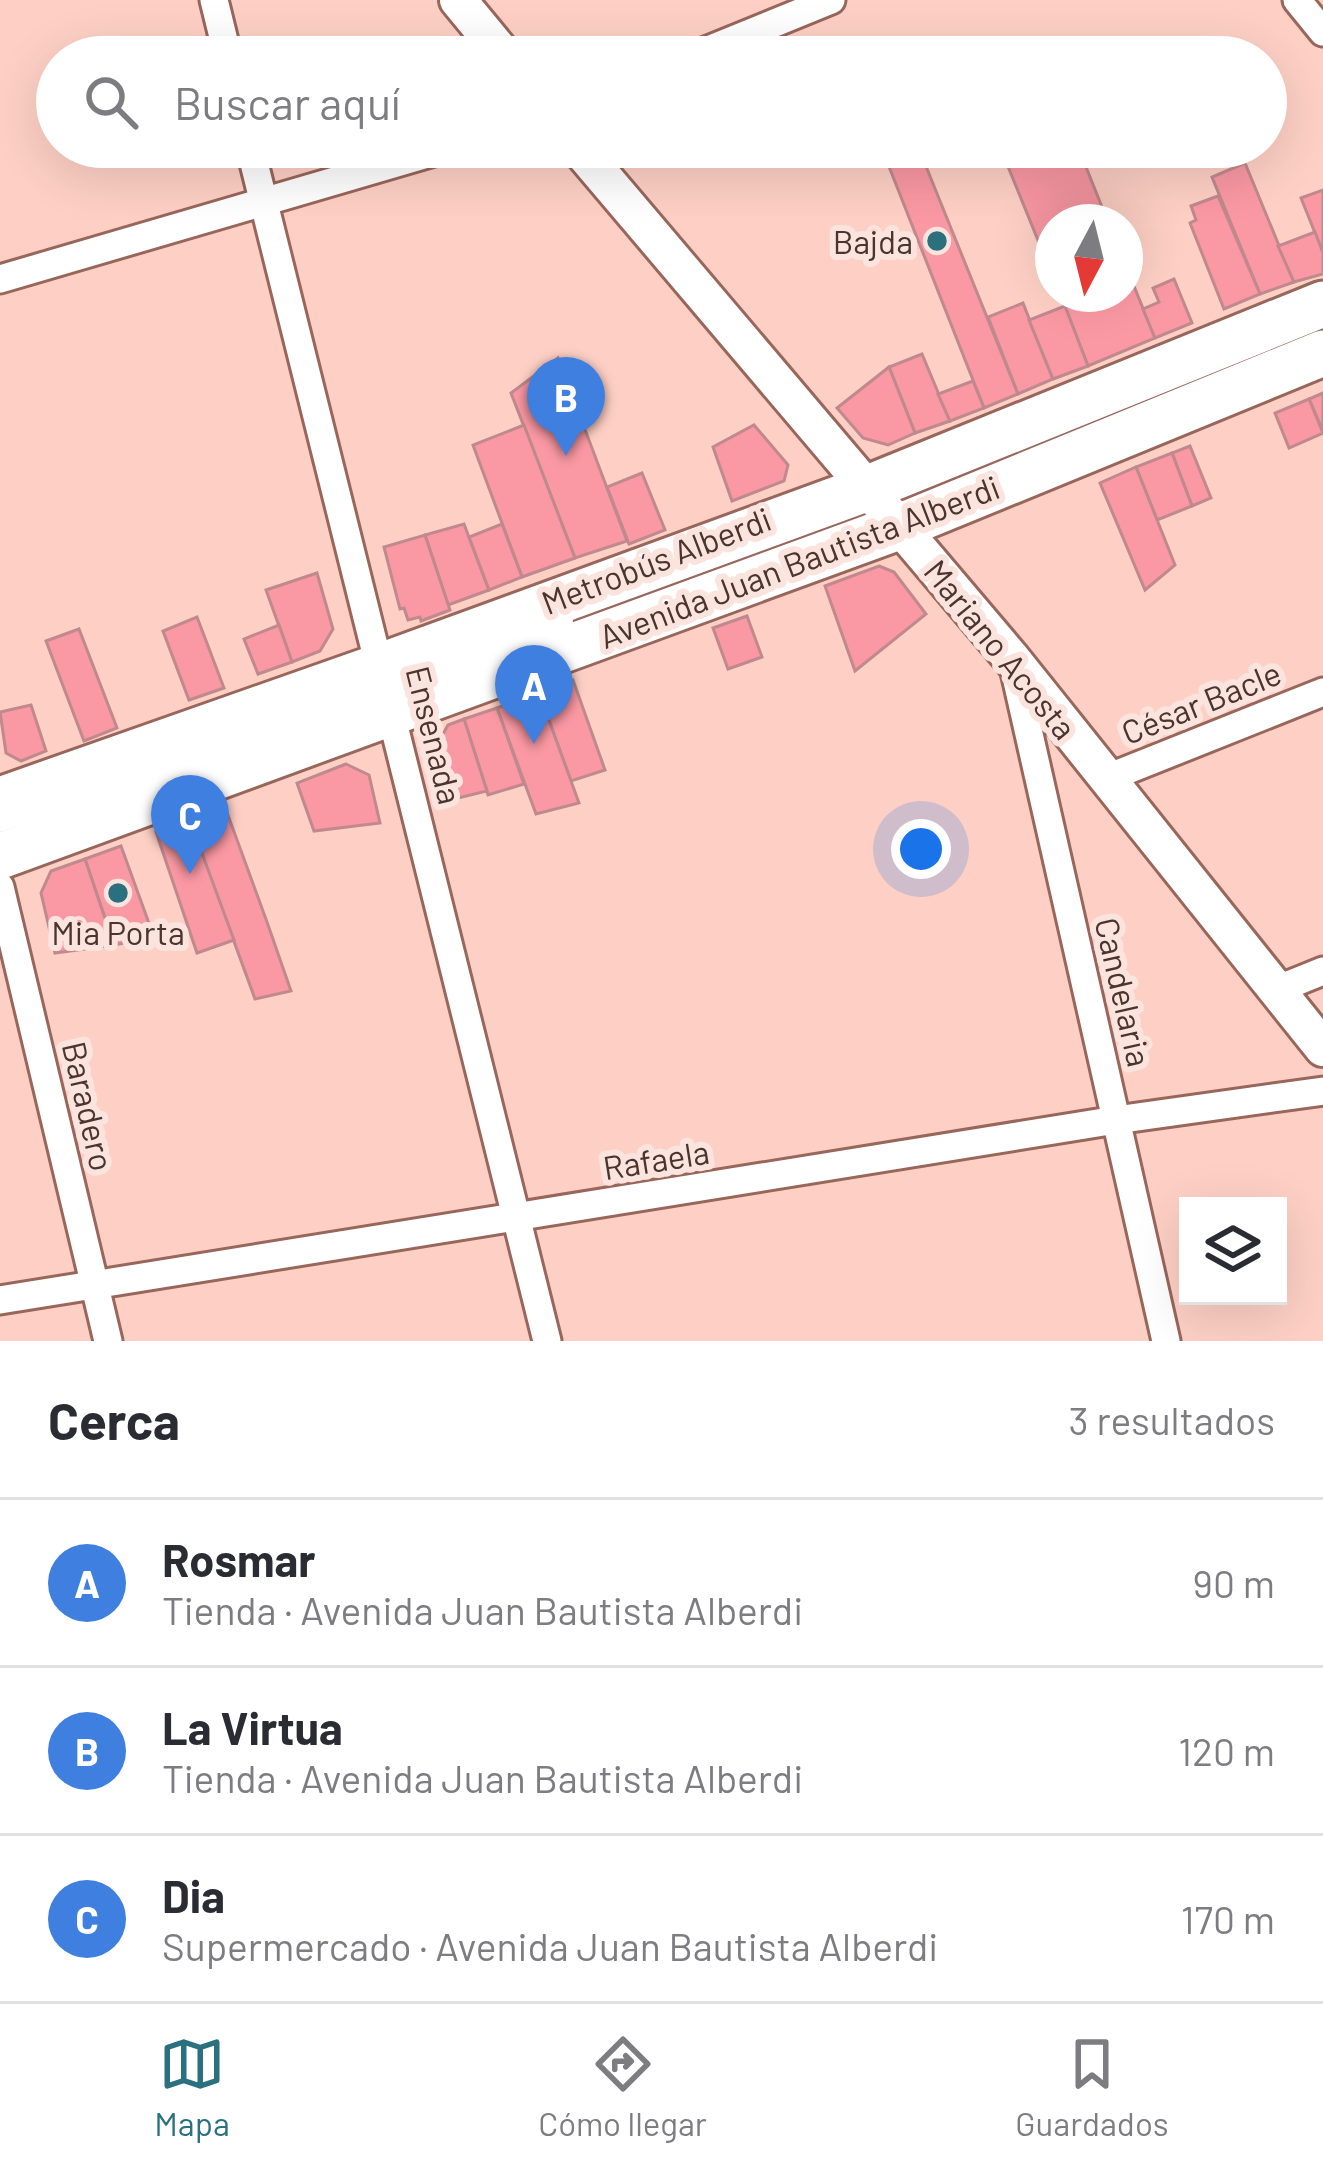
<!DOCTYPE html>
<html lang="es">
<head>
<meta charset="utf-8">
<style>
	:root { --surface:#fff; --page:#f7f7f7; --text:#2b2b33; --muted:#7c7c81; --line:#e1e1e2; --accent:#2a707e }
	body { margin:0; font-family:Barlow,sans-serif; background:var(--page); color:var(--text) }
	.controls { position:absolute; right:36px; bottom:36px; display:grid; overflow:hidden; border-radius:0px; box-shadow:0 12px 48px #0002 }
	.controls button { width:108px; height:108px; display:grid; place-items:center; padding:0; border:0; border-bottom:3px solid var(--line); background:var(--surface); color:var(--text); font:60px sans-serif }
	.compass { position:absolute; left:1035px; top:204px; width:108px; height:108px; border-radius:50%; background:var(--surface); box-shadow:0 12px 48px #0002; rotate:187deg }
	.you { position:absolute; left:921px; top:849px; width:42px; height:42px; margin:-30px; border:9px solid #fff; border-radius:50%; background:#1a73e8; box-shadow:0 0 0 18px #1a73e833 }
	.badge { display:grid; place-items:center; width:78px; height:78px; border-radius:50%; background:var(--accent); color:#fff; font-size:39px; font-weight:700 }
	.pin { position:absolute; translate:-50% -99px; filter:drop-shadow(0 3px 6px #0008) }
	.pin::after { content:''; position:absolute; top:63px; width:42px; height:36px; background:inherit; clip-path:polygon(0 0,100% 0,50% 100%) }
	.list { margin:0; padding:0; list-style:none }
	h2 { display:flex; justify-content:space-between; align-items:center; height:156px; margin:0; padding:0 48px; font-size:51px }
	h2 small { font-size:39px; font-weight:400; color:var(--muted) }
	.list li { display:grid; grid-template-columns:78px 1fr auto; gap:36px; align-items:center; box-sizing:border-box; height:168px; padding:0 48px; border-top:3px solid var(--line) }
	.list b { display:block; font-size:45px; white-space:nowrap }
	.list p { margin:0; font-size:39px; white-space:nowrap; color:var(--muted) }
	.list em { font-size:39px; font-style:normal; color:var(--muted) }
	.icon { flex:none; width:66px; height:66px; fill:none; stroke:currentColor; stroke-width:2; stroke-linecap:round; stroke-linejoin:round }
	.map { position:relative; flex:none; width:1323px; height:1341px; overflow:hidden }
	.search { position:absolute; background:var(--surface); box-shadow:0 12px 48px #0002; left:36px; right:36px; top:36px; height:132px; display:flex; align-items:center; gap:30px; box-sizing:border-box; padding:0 42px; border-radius:66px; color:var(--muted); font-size:45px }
	.sheet { height:660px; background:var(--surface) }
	nav { display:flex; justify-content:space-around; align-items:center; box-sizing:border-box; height:168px; border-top:3px solid var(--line); background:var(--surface); font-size:33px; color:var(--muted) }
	nav a { display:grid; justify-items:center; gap:6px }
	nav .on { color:var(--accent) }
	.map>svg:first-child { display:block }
	.building { fill:#fa98a3; stroke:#c0898e; stroke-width:3 }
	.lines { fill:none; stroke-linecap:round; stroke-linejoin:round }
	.service-casing { stroke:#99665b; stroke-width:20 }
	.minor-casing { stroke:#99665b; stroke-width:33 }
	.tertiary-casing { stroke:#99665b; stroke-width:42 }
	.primary-casing { stroke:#99665b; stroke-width:51 }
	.service { stroke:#fff; stroke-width:14 }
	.minor { stroke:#fff; stroke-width:27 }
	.tertiary { stroke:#fff; stroke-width:36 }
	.primary { stroke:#fff; stroke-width:45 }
	.poi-dot { fill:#2a707e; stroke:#fbe3de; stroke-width:4.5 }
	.labels { text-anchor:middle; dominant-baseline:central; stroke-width:12; stroke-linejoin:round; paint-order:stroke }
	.poi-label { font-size:33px; fill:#4b342f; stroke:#fbe3de; text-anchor:end }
	.street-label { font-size:33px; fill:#4b342f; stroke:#fbe3de }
</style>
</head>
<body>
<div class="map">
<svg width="1323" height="1341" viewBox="0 0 1323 1341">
	<rect width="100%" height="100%" fill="#fed0c5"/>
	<g class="building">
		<path d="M 1000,147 L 1078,147 L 1108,222 L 1053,222 L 1053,277 Z"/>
		<path d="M 919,149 L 1018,394 L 984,408 L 888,164 Z"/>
		<path d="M 1245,163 L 1294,282 L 1260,294 L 1212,177 Z"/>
		<path d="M 1323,190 L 1323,253 L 1301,198 Z"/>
		<path d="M 1218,196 L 1260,294 L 1224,309 L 1190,223 L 1196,220 L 1191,206 Z"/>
		<path d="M 1315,232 L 1323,253 L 1323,274 L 1294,282 L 1278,246 Z"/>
		<path d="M 1125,264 L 1155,338 L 1088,366 L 1060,294 L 1125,294 Z"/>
		<path d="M 1174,279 L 1192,323 L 1155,338 L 1143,309 L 1159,302 L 1153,288 Z"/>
		<path d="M 1023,303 L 1053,379 L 1018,394 L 988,317 Z"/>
		<path d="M 1065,306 L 1088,366 L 1053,379 L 1029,320 Z"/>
		<path d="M 922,354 L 950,421 L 915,433 L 889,367 Z"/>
		<path d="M 558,358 L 627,541 L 575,558 L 511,393 Z"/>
		<path d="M 889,367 L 915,433 L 888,445 L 863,438 L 837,408 Z"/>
		<path d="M 973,381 L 984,408 L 950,421 L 938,394 Z"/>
		<path d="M 1323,393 L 1323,431 L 1309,399 Z"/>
		<path d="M 1309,399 L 1323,433 L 1289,448 L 1275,413 Z"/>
		<path d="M 524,425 L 575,558 L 522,577 L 473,445 Z"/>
		<path d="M 754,425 L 788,465 L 784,481 L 732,501 L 713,447 Z"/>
		<path d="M 1190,446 L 1211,498 L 1192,506 L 1172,453 Z"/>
		<path d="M 1172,453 L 1192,506 L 1157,520 L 1136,467 Z"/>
		<path d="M 1136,467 L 1175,565 L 1145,590 L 1100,483 Z"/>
		<path d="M 642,473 L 665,530 L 629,544 L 607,487 Z"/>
		<path d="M 464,524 L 489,590 L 448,605 L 425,535 Z"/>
		<path d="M 502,524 L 522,577 L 489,590 L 469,537 Z"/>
		<path d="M 425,535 L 450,610 L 421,621 L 420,617 L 408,620 L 404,608 L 400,609 L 384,547 Z"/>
		<path d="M 879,566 L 894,572 L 926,614 L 855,671 L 825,586 Z"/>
		<path d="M 317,573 L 333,629 L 320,651 L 292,662 L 266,590 Z"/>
		<path d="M 747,616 L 762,657 L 728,669 L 713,628 Z"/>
		<path d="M 197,617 L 224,688 L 189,700 L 163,631 Z"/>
		<path d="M 279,625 L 292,662 L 258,674 L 244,639 Z"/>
		<path d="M 79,629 L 117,728 L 84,741 L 46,641 Z"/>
		<path d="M 573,680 L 605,770 L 571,781 L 539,693 Z"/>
		<path d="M 539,693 L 579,803 L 536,814 L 497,708 Z"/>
		<path d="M 31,705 L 46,751 L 21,761 L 6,753 L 0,712 Z"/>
		<path d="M 497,708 L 524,784 L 488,795 L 464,719 Z"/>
		<path d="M 464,719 L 487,791 L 446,801 L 433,752 L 448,725 Z"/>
		<path d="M 346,764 L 369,775 L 380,823 L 314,831 L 297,783 Z"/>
		<path d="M 225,807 L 267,922 L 291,991 L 255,999 L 190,821 Z"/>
		<path d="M 190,821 L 234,940 L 197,953 L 156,832 Z"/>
		<path d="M 121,846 L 154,937 L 114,945 L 85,859 Z"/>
		<path d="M 85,859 L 114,945 L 55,953 L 41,893 L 51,871 Z"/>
	</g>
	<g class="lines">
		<defs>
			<path id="service" d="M 0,825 L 387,689 L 566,622"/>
			<g id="minor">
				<path d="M 214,0 L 228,57"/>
				<path d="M 1297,0 L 1323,32"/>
				<path d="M 691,57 L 831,0"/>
				<path d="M 250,147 L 547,1341"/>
				<path d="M 0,279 L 451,147"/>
				<path d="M 1013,663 L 1166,1341"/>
				<path d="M 1105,779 L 1323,692"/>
				<path d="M 0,887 L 108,1341"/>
				<path d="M 1276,990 L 1323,971"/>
				<path d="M 0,1300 L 1116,1120 L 1323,1091"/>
			</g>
			<g id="tertiary">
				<path d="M 458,0 L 505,57"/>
				<path d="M 578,147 L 1012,659 L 1323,1048"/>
			</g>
			<g id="primary">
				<path d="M 0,800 L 381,666 L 868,488 L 1323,304"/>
				<path d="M 0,856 L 901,526 L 1323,353"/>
			</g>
		</defs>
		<use href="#service" class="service-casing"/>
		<use href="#minor" class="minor-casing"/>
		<use href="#tertiary" class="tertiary-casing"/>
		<use href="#primary" class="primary-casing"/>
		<use href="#service" class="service"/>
		<use href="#minor" class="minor"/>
		<use href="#tertiary" class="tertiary"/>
		<use href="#primary" class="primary"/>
	</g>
	<g class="poi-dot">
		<circle cx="937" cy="241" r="12"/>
		<circle cx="118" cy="893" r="12"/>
	</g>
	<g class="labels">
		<g class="poi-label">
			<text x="913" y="241">Bajda</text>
			<text x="118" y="932" text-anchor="middle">Mia Porta</text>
		</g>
		<g class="street-label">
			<text transform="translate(656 560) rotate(-21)">Metrobús Alberdi</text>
			<text transform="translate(799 561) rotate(-21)">Avenida Juan Bautista Alberdi</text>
			<text transform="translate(1001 649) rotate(51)">Mariano Acosta</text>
			<text transform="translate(1201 702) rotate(-22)">César Bacle</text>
			<text transform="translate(435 735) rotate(76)">Ensenada</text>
			<text transform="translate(1124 992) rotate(77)">Candelaria</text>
			<text transform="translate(89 1106) rotate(77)">Baradero</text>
			<text transform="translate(656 1159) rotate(-9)">Rafaela</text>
		</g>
	</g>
</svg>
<div class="controls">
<button><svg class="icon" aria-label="layers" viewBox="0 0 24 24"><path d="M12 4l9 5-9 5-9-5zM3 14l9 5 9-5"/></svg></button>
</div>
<svg class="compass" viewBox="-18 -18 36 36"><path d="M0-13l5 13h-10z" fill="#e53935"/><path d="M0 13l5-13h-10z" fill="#7c7c81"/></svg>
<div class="you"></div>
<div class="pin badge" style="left:534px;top:744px;background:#3f7fe0">A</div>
<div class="pin badge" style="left:566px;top:456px;background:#3f7fe0">B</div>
<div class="pin badge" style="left:190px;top:874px;background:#3f7fe0">C</div>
<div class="search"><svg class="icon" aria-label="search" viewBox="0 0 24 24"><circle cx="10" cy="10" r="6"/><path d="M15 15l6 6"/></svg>Buscar aquí</div>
</div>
<section class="sheet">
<h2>Cerca<small>3 resultados</small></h2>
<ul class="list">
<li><span class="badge" style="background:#3f7fe0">A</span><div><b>Rosmar</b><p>Tienda · Avenida Juan Bautista Alberdi</p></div><em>90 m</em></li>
<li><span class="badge" style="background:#3f7fe0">B</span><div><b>La Virtua</b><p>Tienda · Avenida Juan Bautista Alberdi</p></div><em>120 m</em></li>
<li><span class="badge" style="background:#3f7fe0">C</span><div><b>Dia</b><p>Supermercado · Avenida Juan Bautista Alberdi</p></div><em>170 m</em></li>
</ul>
</section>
<nav>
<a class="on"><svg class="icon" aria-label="map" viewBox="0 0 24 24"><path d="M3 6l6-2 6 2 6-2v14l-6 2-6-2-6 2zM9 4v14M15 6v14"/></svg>Mapa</a>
<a><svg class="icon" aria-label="directions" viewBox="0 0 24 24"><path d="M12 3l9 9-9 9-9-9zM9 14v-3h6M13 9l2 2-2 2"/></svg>Cómo llegar</a>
<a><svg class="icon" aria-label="saved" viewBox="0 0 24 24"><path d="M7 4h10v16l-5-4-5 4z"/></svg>Guardados</a>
</nav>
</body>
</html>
